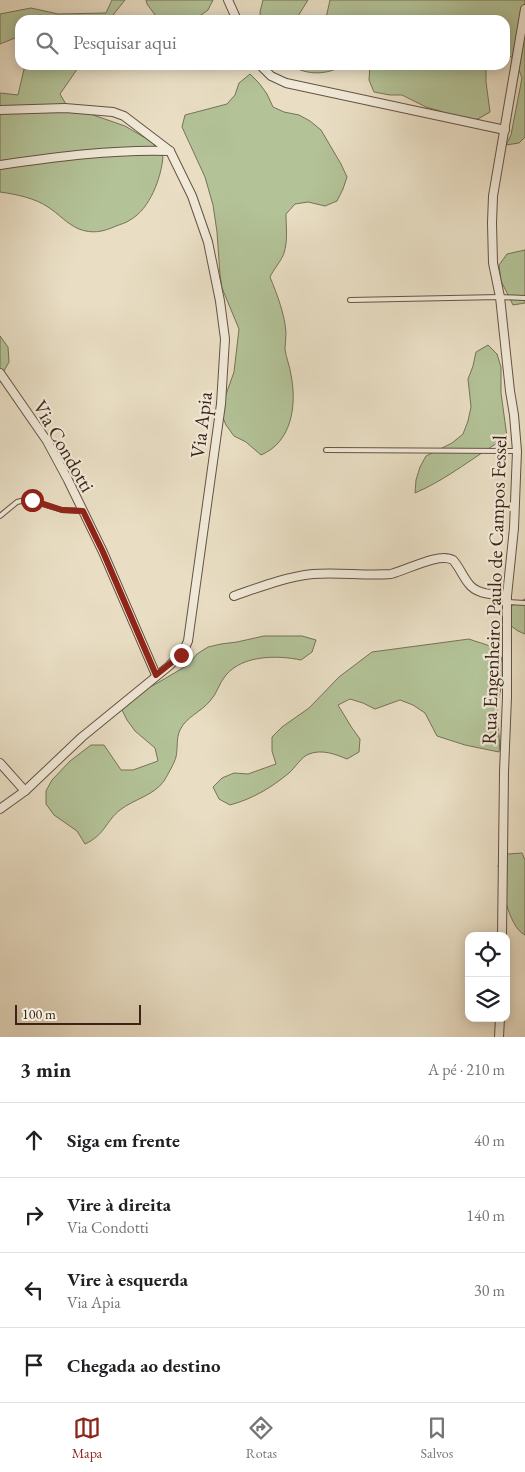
<!DOCTYPE html>
<html lang="pt">
<head>
<meta charset="utf-8">
<style>
	:root { --surface:#fff; --page:#f6f6f6; --text:#202124; --muted:#757577; --line:#e0e0e0; --accent:#8f2418 }
	body { margin:0; font-family:"EB Garamond",serif; background:var(--page); color:var(--text) }
	.controls { position:absolute; right:15px; bottom:15px; display:grid; overflow:hidden; border-radius:10px; box-shadow:0 2px 12px #0003 }
	.controls button { width:45px; height:45px; display:grid; place-items:center; padding:0; border:0; border-bottom:1px solid var(--line); background:var(--surface); color:var(--text); font:25px sans-serif }
	.scale { position:absolute; left:15px; bottom:12px; width:126px; box-sizing:border-box; padding-left:5px; border:2px solid #3b2318; border-top:0; font-size:14px; line-height:18px; white-space:nowrap; color:#3b2318; -webkit-text-stroke:4px #f1ead9; paint-order:stroke }
	.stop { position:absolute; width:15px; height:15px; margin:-11px; border:4px solid #8f2418; border-radius:50%; background:#fff }
	.stop.end { background:#8f2418; border-color:#fff; box-shadow:0 1px 5px #0008 }
	.list { margin:0; padding:0; list-style:none }
	h2 { display:flex; justify-content:space-between; align-items:center; height:65px; margin:0; padding:0 20px; font-size:21px }
	h2 small { font-size:16px; font-weight:400; color:var(--muted) }
	.list li { display:grid; grid-template-columns:32px 1fr auto; gap:15px; align-items:center; box-sizing:border-box; height:75px; padding:0 20px; border-top:1px solid var(--line) }
	.list b { display:block; font-size:19px; white-space:nowrap }
	.list p { margin:0; font-size:16px; white-space:nowrap; color:var(--muted) }
	.list em { font-size:16px; font-style:normal; color:var(--muted) }
	.icon { flex:none; width:28px; height:28px; fill:none; stroke:currentColor; stroke-width:2; stroke-linecap:round; stroke-linejoin:round }
	.map { position:relative; flex:none; width:525px; height:1037px; overflow:hidden }
	.search { position:absolute; background:var(--surface); box-shadow:0 2px 12px #0003; left:15px; right:15px; top:15px; height:55px; display:flex; align-items:center; gap:12px; box-sizing:border-box; padding:0 18px; border-radius:15px; color:var(--muted); font-size:19px }
	.sheet { height:365px; background:var(--surface) }
	nav { display:flex; justify-content:space-around; align-items:center; box-sizing:border-box; height:70px; border-top:1px solid var(--line); background:var(--surface); font-size:14px; color:var(--muted) }
	nav a { display:grid; justify-items:center; gap:2px }
	nav .on { color:var(--accent) }
	.map>svg:first-child { display:block }
	.green { fill:#b3c297; stroke:#777258 }
	.lines { fill:none; stroke-linecap:round; stroke-linejoin:round }
	.lane-casing { stroke:#665243; stroke-width:6 }
	.street-casing { stroke:#665243; stroke-width:10 }
	.lane { stroke:#f1ead9; stroke-width:4 }
	.street { stroke:#f1ead9; stroke-width:8 }
	.route { stroke:#8f2418; stroke-width:6 }
	.labels { text-anchor:middle; dominant-baseline:central; stroke-width:4.5; stroke-linejoin:round; paint-order:stroke }
	.street-label { font-size:20px; fill:#3b2318; stroke:#f1ead9 }
</style>
</head>
<body>
<div class="map">
<svg width="525" height="1037" viewBox="0 0 525 1037">
	<rect width="100%" height="100%" fill="#e9dec4"/>
	<filter id="stains"><feTurbulence type="fractalNoise" baseFrequency=".004" numOctaves="4"/><feColorMatrix values="0 0 0 0 .2 0 0 0 0 .09 0 0 0 0 .02 0 0 0 .5 -.17"/></filter>
	<radialGradient id="worn" r=".72"><stop offset=".6" stop-color="#630" stop-opacity="0"/><stop offset="1" stop-color="#630" stop-opacity=".3"/></radialGradient>
	<g class="green">
		<path d="M 112,0 L 125,0 L 109,20 L 20,20 L 20,53 L 15,38 L 0,44 L 0,14 L 31,8 L 58,14 L 106,13 Z"/>
		<path d="M 146,0 L 213,0 L 208,10 L 194,20 L 164,20 L 155,15 L 147,4 Z"/>
		<path d="M 263,0 L 308,0 L 298,16 L 300,20 L 261,20 L 260,12 Z"/>
		<path d="M 330,0 L 525,0 L 525,137 L 519,143 L 506,145 L 511,135 L 522,78 L 516,62 L 506,52 L 505,53 L 505,20 L 324,20 L 326,18 Z"/>
		<path d="M 25,65 L 80,65 L 60,94 L 67,106 L 125,126 L 152,142 L 163,157 C 161,178 150,209 130,220 C 126,223 121,224 116,226 C 103,232 92,234 79,229 C 67,224 59,214 48,207 C 35,198 15,194 0,192 L 0,93 L 18,95 Z"/>
		<path d="M 290,65 L 344,65 C 327,75 308,76 290,65 Z"/>
		<path d="M 370,65 L 491,65 L 486,70 L 486,82 L 490,112 L 478,119 L 465,122 L 440,111 L 426,107 L 402,95 L 390,95 L 374,92 L 369,80 Z"/>
		<path d="M 250,74 L 259,83 L 267,94 L 273,107 L 284,112 L 299,115 L 310,121 L 321,130 L 341,164 L 347,177 L 343,189 L 337,201 L 325,206 L 308,202 L 295,204 L 286,214 C 286,227 288,241 284,253 C 282,260 273,270 270,277 C 277,294 285,315 286,333 C 286,338 285,344 285,349 C 286,358 290,366 291,375 C 297,405 292,442 261,455 L 246,442 L 234,436 L 226,425 L 220,411 L 234,372 L 239,329 L 222,288 L 220,275 L 217,232 L 213,205 L 205,177 L 182,127 L 185,115 L 227,104 L 235,95 L 239,83 Z"/>
		<path d="M 525,250 L 525,303 L 513,305 L 501,281 L 499,265 L 507,254 Z"/>
		<path d="M 0,336 L 8,347 L 9,362 L 0,378 Z"/>
		<path d="M 488,345 L 497,354 L 501,367 L 501,393 L 507,437 C 476,455 448,479 415,493 L 416,480 L 420,467 L 426,456 L 452,443 L 463,434 L 468,421 L 471,407 L 468,379 L 473,366 L 476,352 Z"/>
		<path d="M 525,599 L 525,634 L 518,631 L 507,623 L 505,609 Z"/>
		<path d="M 264,636 L 302,636 L 316,640 L 312,652 L 301,660 C 277,655 243,655 226,675 C 219,683 217,694 210,701 C 201,712 186,717 180,730 C 176,738 178,748 176,757 C 174,764 168,774 164,781 C 153,796 134,799 120,810 C 105,822 105,835 85,844 L 77,831 L 54,815 L 46,804 L 46,791 L 52,780 L 70,761 L 91,745 L 104,745 L 121,770 L 133,770 L 158,761 L 155,748 L 135,731 L 127,720 L 121,708 L 127,697 L 154,685 L 188,665 L 197,654 L 208,647 L 221,644 L 237,642 Z"/>
		<path d="M 469,639 C 476,642 488,644 495,649 C 512,663 497,694 497,713 C 497,726 501,739 499,752 L 465,745 L 437,736 L 425,713 L 413,705 L 400,700 L 375,709 L 363,703 L 350,699 L 338,705 L 352,728 L 360,739 L 359,752 L 347,759 C 335,754 322,749 309,754 C 301,757 295,768 289,773 C 271,788 252,799 230,805 L 219,799 L 213,787 L 222,778 L 234,773 L 248,774 L 276,764 L 272,751 L 272,737 L 282,727 L 309,708 L 339,677 L 372,652 Z"/>
		<path d="M 522,853 L 525,860 L 525,935 C 508,927 501,883 498,865 L 508,854 Z"/>
	</g>
	<g class="lines">
		<defs>
			<g id="lane">
				<path d="M 350,300 L 500,297 L 525,298"/>
				<path d="M 326,450 L 517,451"/>
				<path d="M 0,516 L 17,502 L 25,500 L 32,501 L 62,510 L 83,511"/>
				<path d="M 507,602 L 525,603"/>
			</g>
			<g id="street">
				<path d="M 228,0 L 237,20"/>
				<path d="M 260,65 L 271,76 L 286,83 L 505,130"/>
				<path d="M 0,110 L 65,108 L 113,112 L 124,116 L 170,151 L 192,196 L 208,242 L 220,301 L 225,339 L 221,404 L 188,641 C 184,652 177,658 169,666 L 82,737 L 25,791 L 0,809"/>
				<path d="M 0,165 C 56,157 113,149 170,151"/>
				<path d="M 0,373 L 47,441 L 68,480 L 103,552 L 156,675"/>
				<path d="M 234,596 C 260,587 285,577 313,574 C 339,572 365,576 391,574 C 407,570 439,552 453,560 C 460,568 463,577 469,584 C 477,595 494,594 507,596"/>
				<path d="M 0,763 L 25,791"/>
				<path d="M 502,936 L 504,772 L 507,697 L 507,596 L 514,528 L 517,451 L 514,415 L 510,391 L 500,297 L 493,263 L 492,223 L 493,196 L 525,9"/>
				<path d="M 499,1037 L 500,1018"/>
			</g>
		</defs>
		<use href="#lane" class="lane-casing"/>
		<use href="#street" class="street-casing"/>
		<use href="#lane" class="lane"/>
		<use href="#street" class="street"/>
	</g>
	<g class="lines">
		<path class="route" d="M 32,500 L 62,510 L 83,511 L 103,552 L 156,675 L 181,655"/>
	</g>
	<g class="labels">
		<g class="street-label">
			<text transform="translate(201 425) rotate(-83)">Via Apia</text>
			<text transform="translate(64 446) rotate(60)">Via Condotti</text>
			<text transform="translate(494 590) rotate(-88)">Rua Engenheiro Paulo de Campos Fessel</text>
		</g>
	</g>
	<rect width="100%" height="100%" filter="url(#stains)"/>
	<rect width="100%" height="100%" fill="url(#worn)"/>
</svg>
<div class="controls">
<button><svg class="icon" aria-label="locate" viewBox="0 0 24 24"><circle cx="12" cy="12" r="6"/><path d="M12 2v4M12 18v4M2 12h4M18 12h4"/></svg></button>
<button><svg class="icon" aria-label="layers" viewBox="0 0 24 24"><path d="M12 4l9 5-9 5-9-5zM3 14l9 5 9-5"/></svg></button>
</div>
<div class="scale">100 m</div>
<div class="stop" style="left:32px;top:500px"></div>
<div class="stop end" style="left:181px;top:655px"></div>
<div class="search"><svg class="icon" aria-label="search" viewBox="0 0 24 24"><circle cx="10" cy="10" r="6"/><path d="M15 15l6 6"/></svg>Pesquisar aqui</div>
</div>
<section class="sheet">
<h2>3 min<small>A pé · 210 m</small></h2>
<ul class="list">
<li><svg class="icon" aria-label="ahead" viewBox="0 0 24 24"><path d="M12 20V5M6 11l6-6 6 6"/></svg><div><b>Siga em frente</b></div><em>40 m</em></li>
<li><svg class="icon" aria-label="right" viewBox="0 0 24 24"><path d="M7 20v-9h11M14 6l5 5-5 5"/></svg><div><b>Vire à direita</b><p>Via Condotti</p></div><em>140 m</em></li>
<li><svg class="icon" aria-label="left" viewBox="0 0 24 24"><path d="M17 20v-9H6M10 6l-5 5 5 5"/></svg><div><b>Vire à esquerda</b><p>Via Apia</p></div><em>30 m</em></li>
<li><svg class="icon" aria-label="arrive" viewBox="0 0 24 24"><path d="M6 21V4h12l-3 4 3 4H6"/></svg><div><b>Chegada ao destino</b></div></li>
</ul>
</section>
<nav>
<a class="on"><svg class="icon" aria-label="map" viewBox="0 0 24 24"><path d="M3 6l6-2 6 2 6-2v14l-6 2-6-2-6 2zM9 4v14M15 6v14"/></svg>Mapa</a>
<a><svg class="icon" aria-label="directions" viewBox="0 0 24 24"><path d="M12 3l9 9-9 9-9-9zM9 14v-3h6M13 9l2 2-2 2"/></svg>Rotas</a>
<a><svg class="icon" aria-label="saved" viewBox="0 0 24 24"><path d="M7 4h10v16l-5-4-5 4z"/></svg>Salvos</a>
</nav>
</body>
</html>
